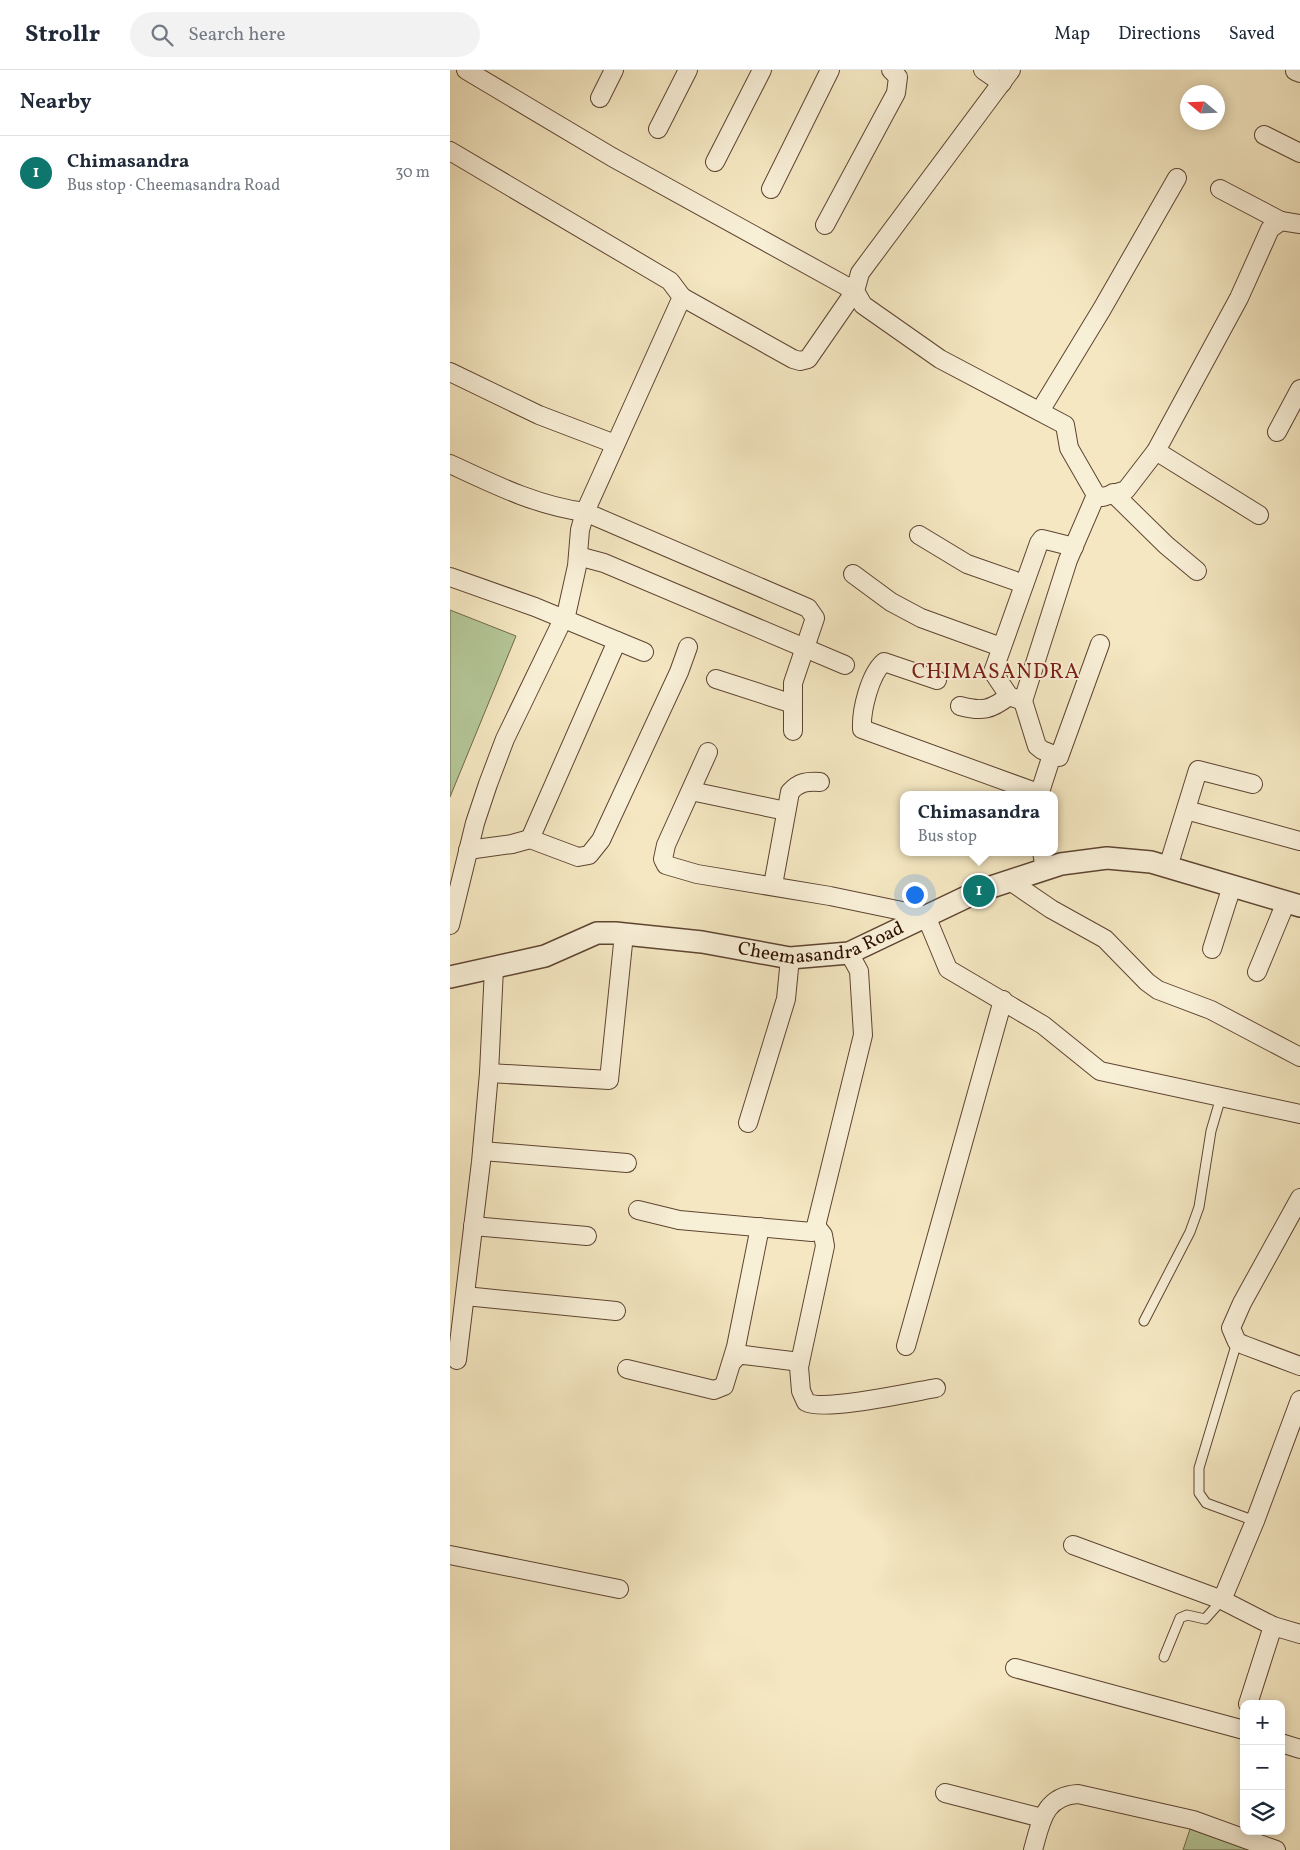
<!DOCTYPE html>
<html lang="en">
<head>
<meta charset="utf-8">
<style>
	:root { --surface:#fff; --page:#f2f2f3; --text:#1f2937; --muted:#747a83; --line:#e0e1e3; --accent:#0f766e }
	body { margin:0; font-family:Vollkorn,serif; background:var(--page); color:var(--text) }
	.controls { position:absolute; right:15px; bottom:15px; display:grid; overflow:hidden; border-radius:10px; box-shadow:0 2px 12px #0003 }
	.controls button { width:45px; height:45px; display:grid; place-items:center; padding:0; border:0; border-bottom:1px solid var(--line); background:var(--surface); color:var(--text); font:25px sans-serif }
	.compass { position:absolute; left:730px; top:15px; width:45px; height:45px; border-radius:50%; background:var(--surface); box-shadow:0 2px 12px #0003; rotate:289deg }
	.you { position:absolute; left:464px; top:824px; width:18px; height:18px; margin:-12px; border:4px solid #fff; border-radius:50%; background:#1a73e8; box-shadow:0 0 0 8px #1a73e833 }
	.badge { display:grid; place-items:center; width:32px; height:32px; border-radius:50%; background:var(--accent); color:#fff; font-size:16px; font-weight:700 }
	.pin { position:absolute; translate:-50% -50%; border:2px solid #fff; box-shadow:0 1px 5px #0006 }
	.popup { position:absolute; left:450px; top:721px; width:158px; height:65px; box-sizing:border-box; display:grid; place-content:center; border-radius:10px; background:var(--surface); filter:drop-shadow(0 1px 4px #0005); font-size:16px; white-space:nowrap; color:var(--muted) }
	.popup b { font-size:19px; color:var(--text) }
	.popup::after { content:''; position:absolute; left:50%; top:100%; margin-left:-10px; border:10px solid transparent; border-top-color:var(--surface) }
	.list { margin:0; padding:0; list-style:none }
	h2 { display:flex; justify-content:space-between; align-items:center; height:65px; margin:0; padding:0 20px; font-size:21px }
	h2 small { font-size:16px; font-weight:400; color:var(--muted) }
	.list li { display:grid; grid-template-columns:32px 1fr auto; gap:15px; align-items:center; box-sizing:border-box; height:75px; padding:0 20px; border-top:1px solid var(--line) }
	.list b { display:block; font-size:19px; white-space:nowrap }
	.list p { margin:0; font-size:16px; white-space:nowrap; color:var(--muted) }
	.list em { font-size:16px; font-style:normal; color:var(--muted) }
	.icon { flex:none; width:28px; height:28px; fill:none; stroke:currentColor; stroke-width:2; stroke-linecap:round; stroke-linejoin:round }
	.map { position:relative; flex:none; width:850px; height:1780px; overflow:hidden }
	header { display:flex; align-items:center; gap:30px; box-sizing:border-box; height:70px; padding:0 25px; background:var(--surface); border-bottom:1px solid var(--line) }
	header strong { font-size:24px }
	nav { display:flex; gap:28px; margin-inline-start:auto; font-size:18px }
	.search { width:350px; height:45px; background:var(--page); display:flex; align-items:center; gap:12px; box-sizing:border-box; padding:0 18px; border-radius:28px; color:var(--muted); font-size:19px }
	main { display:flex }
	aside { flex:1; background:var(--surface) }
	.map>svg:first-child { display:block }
	.green { fill:#b5c798; stroke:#706a4c }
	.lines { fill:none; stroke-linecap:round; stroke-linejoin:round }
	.service-casing { stroke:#5e4431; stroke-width:11 }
	.minor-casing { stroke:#5e4431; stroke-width:20 }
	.tertiary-casing { stroke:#5e4431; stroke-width:24 }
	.service { stroke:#f8efd7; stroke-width:9 }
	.minor { stroke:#f8efd7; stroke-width:18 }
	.tertiary { stroke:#f8efd7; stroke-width:21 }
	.labels { text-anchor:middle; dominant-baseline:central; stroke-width:4; stroke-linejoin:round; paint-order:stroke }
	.street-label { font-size:19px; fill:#2c0e01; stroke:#f8efd7 }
	.quarter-label { font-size:21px; letter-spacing:1px; fill:#7a1f14; stroke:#f8efd7 }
</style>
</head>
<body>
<header>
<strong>Strollr</strong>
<div class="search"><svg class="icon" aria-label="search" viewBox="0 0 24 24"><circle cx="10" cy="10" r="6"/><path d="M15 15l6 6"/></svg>Search here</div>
<nav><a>Map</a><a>Directions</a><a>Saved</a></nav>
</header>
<main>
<aside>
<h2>Nearby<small></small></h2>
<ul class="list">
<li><span class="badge">1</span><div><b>Chimasandra</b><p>Bus stop · Cheemasandra Road</p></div><em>30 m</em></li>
</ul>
</aside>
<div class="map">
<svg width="850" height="1780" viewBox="0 0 850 1780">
	<rect width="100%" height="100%" fill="#f4e7c1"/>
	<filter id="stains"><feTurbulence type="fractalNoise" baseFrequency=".004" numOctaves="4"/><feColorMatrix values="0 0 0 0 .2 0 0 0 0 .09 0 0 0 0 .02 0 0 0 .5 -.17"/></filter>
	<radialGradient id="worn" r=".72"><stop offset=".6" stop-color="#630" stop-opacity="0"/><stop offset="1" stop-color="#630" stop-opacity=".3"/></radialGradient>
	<g class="green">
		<path d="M 0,540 L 66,566 L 0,727 Z"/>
		<path d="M 740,1759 L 799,1780 L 733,1780 Z"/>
	</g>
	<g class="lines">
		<defs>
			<g id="service">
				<path d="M 694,1251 L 740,1162 L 749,1137 L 761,1061 L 771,1027"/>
				<path d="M 787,1272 L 749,1398 L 749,1423 L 756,1433 L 805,1451"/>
				<path d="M 714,1587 L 730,1548 L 737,1545 L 755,1549 L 772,1530"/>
			</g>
			<g id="minor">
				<path d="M 16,0 L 162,87 L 405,221 L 358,289 L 350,291 L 343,289 L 232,227"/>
				<path d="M 533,0 L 552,13"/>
				<path d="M 561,0 L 410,203 L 405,221 L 413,235 L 490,289 L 615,355 L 619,378 L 646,425 L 653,427 L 676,420 L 706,381 L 789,228 L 820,159 L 831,151 L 850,154"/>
				<path d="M 845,1 L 850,3"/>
				<path d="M 150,28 L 164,0"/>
				<path d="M 208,59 L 238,0"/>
				<path d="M 814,65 L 850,83"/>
				<path d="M 0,81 L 220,211 L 232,227 L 135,442 L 130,460 L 127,496 L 117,541 L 55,669 L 38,714 L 25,753 L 0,855"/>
				<path d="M 265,92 L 312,0"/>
				<path d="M 321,119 L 380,0"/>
				<path d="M 770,119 L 831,151"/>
				<path d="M 375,155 L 446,23 L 448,7 L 441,0"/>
				<path d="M 0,302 L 89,345 L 165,374"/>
				<path d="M 590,341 L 652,239 L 727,108"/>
				<path d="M 827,362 L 850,319"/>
				<path d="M 706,381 L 809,445"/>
				<path d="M 0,394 C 43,414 87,436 135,442 L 358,538 L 365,548 L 343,613 L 343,661"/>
				<path d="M 663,423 L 716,475 L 747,501"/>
				<path d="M 646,425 L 618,490 L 573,631 L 587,676 L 592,680 L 609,687 L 650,574"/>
				<path d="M 469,465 L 517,494 L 574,514"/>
				<path d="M 128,486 L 154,493 L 395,595"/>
				<path d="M 403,504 L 441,532 L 471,548 L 551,577"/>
				<path d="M 0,507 L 85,537 L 194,582"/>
				<path d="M 266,609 L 343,634"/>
				<path d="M 487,610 L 434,592 C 420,604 411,640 412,659 L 588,723"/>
				<path d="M 573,631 L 559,626 L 543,602 L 589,473 L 592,469 L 624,477"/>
				<path d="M 510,636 C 532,642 541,640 559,626"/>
				<path d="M 258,682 L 216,775 L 213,789 L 216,795 L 247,804 L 380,826 L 476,846 L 498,899 L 593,955 L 650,1001 L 850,1044"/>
				<path d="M 241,721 L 336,741"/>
				<path d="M 589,725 L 602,685"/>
				<path d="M 736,740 L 850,771"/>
				<path d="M 80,769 L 167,571"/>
				<path d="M 18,780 L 62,774 L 80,769 L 128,787 L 139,785 L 151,770 L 229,602 L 238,577"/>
				<path d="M 592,782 L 595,799"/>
				<path d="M 718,797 L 748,700 L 803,714"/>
				<path d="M 560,811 L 601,839 L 655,869 L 697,912 L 708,920 L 761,940 L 850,987"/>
				<path d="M 323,815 L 340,722 C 349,712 357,711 370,712"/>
				<path d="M 762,879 L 782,816"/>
				<path d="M 807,902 L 836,832"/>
				<path d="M 39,1003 L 159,1010 L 174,864"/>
				<path d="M 298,1053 L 336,929 L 340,888"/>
				<path d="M 32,1081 L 177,1093"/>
				<path d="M 850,1128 L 792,1233 L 781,1258 L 787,1272 L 794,1275 L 850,1296"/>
				<path d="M 188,1140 L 229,1150 L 362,1162 L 366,1156 L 413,965 L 409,901 L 399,883"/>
				<path d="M 23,1156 L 137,1166"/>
				<path d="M 366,1156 L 373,1165 L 375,1176 L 349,1297 L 351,1321 L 356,1332 C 373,1342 463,1322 486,1318"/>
				<path d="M 15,1226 L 166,1241"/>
				<path d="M 456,1276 L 553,930"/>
				<path d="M 7,1290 L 31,1092 L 39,1003 L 44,898"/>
				<path d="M 283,1291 L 289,1285 L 294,1285 L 350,1292"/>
				<path d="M 177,1299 L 264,1320 L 274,1316 L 286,1277 L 310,1157"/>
				<path d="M 623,1475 L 772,1530 L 823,1556 L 850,1564"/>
				<path d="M 0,1485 L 169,1519"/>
				<path d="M 772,1530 L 805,1451 L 850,1330"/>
				<path d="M 565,1598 L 794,1660"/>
				<path d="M 798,1634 L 823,1556"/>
				<path d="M 831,1673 L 850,1679"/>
				<path d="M 495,1723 L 592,1748"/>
				<path d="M 583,1780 C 591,1752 594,1726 628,1724 L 743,1750 L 826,1780"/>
			</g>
			<g id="tertiary">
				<path id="s1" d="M 0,907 L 95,886 L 147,863 L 165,863 L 252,872 L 340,888 L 399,883 L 529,821 L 611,794 L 657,788 L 701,792 L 850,836"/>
			</g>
		</defs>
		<use href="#service" class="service-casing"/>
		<use href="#minor" class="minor-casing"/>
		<use href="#tertiary" class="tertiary-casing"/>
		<use href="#service" class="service"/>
		<use href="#minor" class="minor"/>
		<use href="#tertiary" class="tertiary"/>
	</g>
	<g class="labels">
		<g class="street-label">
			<text stroke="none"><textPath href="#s1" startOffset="382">Cheemasandra Road</textPath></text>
		</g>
		<g class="quarter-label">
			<text x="546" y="602">CHIMASANDRA</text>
		</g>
	</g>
	<rect width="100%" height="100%" filter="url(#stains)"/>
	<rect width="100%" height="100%" fill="url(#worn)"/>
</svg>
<div class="controls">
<button>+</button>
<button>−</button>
<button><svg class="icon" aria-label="layers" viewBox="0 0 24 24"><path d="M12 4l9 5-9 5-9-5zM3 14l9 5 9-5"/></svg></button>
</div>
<svg class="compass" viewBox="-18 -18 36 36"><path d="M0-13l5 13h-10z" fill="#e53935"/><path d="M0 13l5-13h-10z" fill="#747a83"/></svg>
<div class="you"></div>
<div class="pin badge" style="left:529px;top:821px">1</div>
<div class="popup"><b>Chimasandra</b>Bus stop</div>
</div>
</main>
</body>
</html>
